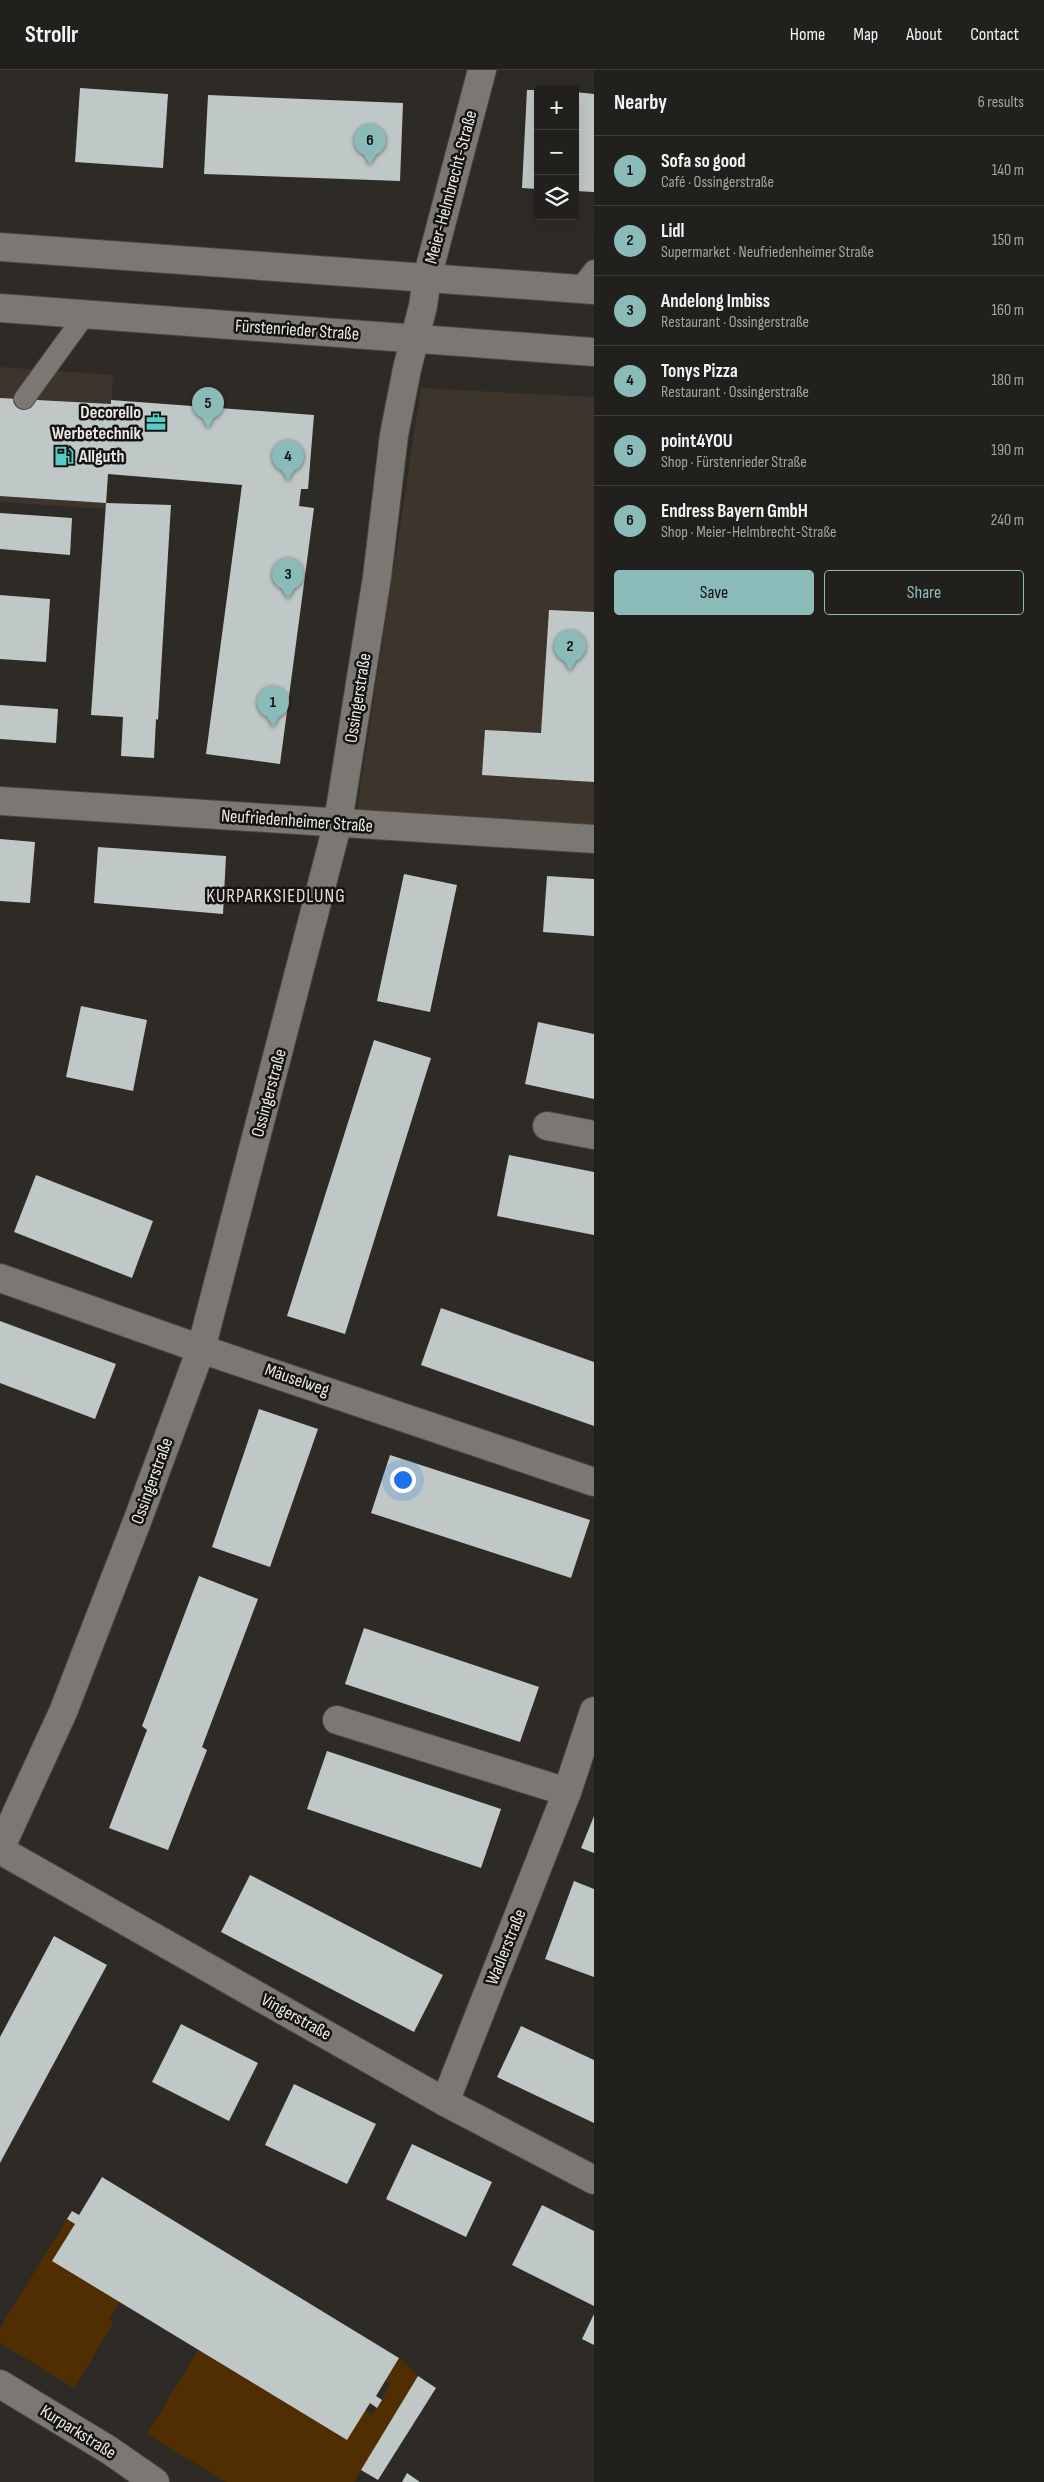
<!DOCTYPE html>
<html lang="en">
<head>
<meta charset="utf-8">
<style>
	:root { --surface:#22201c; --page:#2e2d29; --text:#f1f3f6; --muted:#a2a3a3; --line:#3f3e3b; --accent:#8bbbb9 }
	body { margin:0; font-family:"Sofia Sans Condensed",sans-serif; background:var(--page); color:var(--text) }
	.controls { position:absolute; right:15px; top:15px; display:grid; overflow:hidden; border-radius:5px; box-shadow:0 5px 20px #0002 }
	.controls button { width:45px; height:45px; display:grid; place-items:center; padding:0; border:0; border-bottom:1px solid var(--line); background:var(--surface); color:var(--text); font:25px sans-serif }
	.you { position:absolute; left:402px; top:1409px; width:18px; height:18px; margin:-12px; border:4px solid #fff; border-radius:50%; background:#1a73e8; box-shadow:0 0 0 8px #1a73e833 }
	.badge { display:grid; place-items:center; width:32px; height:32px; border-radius:50%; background:var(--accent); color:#111; font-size:16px; font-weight:700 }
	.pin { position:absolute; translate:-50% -41px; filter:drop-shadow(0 1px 2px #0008) }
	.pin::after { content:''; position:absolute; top:26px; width:18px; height:15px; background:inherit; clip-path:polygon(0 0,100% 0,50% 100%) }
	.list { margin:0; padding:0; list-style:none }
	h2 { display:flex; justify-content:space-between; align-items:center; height:65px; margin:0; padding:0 20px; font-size:21px }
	h2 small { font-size:16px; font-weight:400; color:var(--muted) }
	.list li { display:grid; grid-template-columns:32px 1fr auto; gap:15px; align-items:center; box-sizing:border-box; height:70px; padding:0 20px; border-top:1px solid var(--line) }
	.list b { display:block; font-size:19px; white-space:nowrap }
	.list p { margin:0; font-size:16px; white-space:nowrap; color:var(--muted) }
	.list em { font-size:16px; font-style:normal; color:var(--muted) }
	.actions { display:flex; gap:10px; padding:15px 20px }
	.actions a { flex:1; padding:11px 0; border:1px solid var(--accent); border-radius:5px; text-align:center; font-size:18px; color:var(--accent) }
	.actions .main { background:var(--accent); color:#111 }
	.icon { flex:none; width:28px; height:28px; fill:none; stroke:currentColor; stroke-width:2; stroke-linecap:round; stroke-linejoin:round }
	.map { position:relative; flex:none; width:594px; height:2412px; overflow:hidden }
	header { display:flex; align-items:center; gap:30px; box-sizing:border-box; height:70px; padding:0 25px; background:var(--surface); border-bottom:1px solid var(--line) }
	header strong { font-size:24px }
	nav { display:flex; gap:28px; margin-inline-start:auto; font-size:18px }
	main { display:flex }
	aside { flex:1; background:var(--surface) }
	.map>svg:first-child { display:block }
	.built { fill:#3d342c }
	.green { fill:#512e02 }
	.building { fill:#c0c8c7 }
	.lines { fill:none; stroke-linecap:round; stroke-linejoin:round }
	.service-casing { stroke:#494643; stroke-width:22 }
	.minor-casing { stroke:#494643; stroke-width:30 }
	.tertiary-casing { stroke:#494643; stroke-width:30 }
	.secondary-casing { stroke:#494643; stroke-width:30 }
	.service { stroke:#7b7772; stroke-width:20 }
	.minor { stroke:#7b7772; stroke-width:28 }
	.tertiary { stroke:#7b7772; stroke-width:28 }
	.secondary { stroke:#7b7772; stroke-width:28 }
	.labels { text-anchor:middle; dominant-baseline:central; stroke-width:5; stroke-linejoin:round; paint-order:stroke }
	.street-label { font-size:18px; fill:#eceae7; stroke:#141311 }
	.poi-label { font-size:18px; font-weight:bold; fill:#eceae7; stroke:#141311; text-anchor:end }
	.neighbourhood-label { font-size:19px; letter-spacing:1px; fill:#e5dfda; stroke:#141311 }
</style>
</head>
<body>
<header>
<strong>Strollr</strong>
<nav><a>Home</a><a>Map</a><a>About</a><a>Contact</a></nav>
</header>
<main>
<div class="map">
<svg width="594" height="2412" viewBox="0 0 594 2412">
	<rect width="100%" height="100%" fill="#2e2a26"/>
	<g class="built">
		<path d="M 0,297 L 113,305 L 106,439 L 0,432 Z"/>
		<path d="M 421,318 L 594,327 L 594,762 L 356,746 Z"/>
	</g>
	<g class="green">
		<path d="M 67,2149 L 75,2154 L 53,2191 L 119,2232 L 109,2249 L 114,2252 L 74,2318 L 0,2273 L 0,2258 Z"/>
		<path d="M 198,2280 L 347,2370 L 365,2340 L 372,2345 L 391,2314 L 385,2310 L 399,2288 L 418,2306 L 354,2412 L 226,2412 L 147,2364 Z"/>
	</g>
	<g class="building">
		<path d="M 80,18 L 168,24 L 163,98 L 75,92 Z"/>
		<path d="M 527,20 L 538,20 L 538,119 L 522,118 Z"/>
		<path d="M 575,22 L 594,24 L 594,122 L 575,121 Z"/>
		<path d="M 208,25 L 403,33 L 400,111 L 204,104 Z"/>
		<path d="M 0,328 L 111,334 L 111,330 L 314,345 L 308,419 L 301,419 L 299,436 L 314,438 L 280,694 L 206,684 L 242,415 L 108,404 L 106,433 L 171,435 L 158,650 L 156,649 L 154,688 L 121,686 L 123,647 L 91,645 L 106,433 L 0,426 Z"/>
		<path d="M 0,443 L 72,448 L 70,485 L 0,479 Z"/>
		<path d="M 0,525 L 50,529 L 46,592 L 0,589 Z"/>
		<path d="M 549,540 L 594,542 L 594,712 L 482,705 L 485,660 L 541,663 Z"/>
		<path d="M 0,635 L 58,639 L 56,673 L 0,669 Z"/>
		<path d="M 0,769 L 35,772 L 30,833 L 0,831 Z"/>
		<path d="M 98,777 L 226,786 L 223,844 L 94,833 Z"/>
		<path d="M 404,804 L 457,815 L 430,942 L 377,931 Z"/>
		<path d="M 547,806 L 594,809 L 594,866 L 543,862 Z"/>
		<path d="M 81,936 L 147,950 L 133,1021 L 66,1007 Z"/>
		<path d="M 538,952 L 594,964 L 594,1029 L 525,1014 Z"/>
		<path d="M 374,970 L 431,988 L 345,1264 L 287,1246 Z"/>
		<path d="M 509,1085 L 594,1102 L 594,1165 L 497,1146 Z"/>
		<path d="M 36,1105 L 153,1151 L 132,1208 L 14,1162 Z"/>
		<path d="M 441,1238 L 594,1292 L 594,1356 L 421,1295 Z"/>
		<path d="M 0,1251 L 116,1294 L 95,1349 L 0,1313 Z"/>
		<path d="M 259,1339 L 318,1359 L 270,1497 L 212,1477 Z"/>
		<path d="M 390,1385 L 590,1450 L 571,1508 L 371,1443 Z"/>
		<path d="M 199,1506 L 258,1529 L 202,1677 L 207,1680 L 168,1780 L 109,1758 L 147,1660 L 142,1656 Z"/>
		<path d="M 364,1558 L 539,1617 L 520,1672 L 345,1614 Z"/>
		<path d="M 327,1681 L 501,1739 L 481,1798 L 307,1739 Z"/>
		<path d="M 594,1746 L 594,1783 L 581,1778 Z"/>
		<path d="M 250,1805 L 443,1905 L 414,1962 L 221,1862 Z"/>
		<path d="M 574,1811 L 594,1819 L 594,1907 L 545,1889 Z"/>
		<path d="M 54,1866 L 107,1895 L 0,2093 L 0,1967 Z"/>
		<path d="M 181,1954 L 258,1993 L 229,2051 L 152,2012 Z"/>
		<path d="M 521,1956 L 594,1990 L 594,2053 L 497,2007 Z"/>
		<path d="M 294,2014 L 376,2054 L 347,2114 L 265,2075 Z"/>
		<path d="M 412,2074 L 492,2112 L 466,2167 L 386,2129 Z"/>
		<path d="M 102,2107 L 399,2288 L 376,2326 L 382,2330 L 377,2338 L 370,2333 L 347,2370 L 52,2191 L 75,2154 L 67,2149 L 72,2141 L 79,2145 Z"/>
		<path d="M 542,2135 L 594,2161 L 594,2236 L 512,2195 Z"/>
		<path d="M 594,2244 L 594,2275 L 582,2269 Z"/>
		<path d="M 418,2306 L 436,2318 L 378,2410 L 361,2400 Z"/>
		<path d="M 407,2403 L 420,2412 L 402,2412 Z"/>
	</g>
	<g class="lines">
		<defs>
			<g id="service">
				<path d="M 579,219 L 594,200"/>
				<path d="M 24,329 L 85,245"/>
			</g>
			<g id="minor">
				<path d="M 427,208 L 482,0"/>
				<path d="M 0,731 L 594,769"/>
				<path d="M 547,1056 L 594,1065"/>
				<path d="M 0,1208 L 201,1279 L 594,1412"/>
				<path d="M 337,1650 L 567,1722"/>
				<path d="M 0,1780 L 445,2032 L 594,2110"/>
				<path d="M 445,2032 L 567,1722 L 594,1641"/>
				<path d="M 0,2314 L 109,2380 L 155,2412"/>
			</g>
			<path id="tertiary" d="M 0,1779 L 63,1642 L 138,1449 L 201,1279 L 338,752 L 377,507 L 394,365 L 407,299 L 423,236 L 427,208"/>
			<g id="secondary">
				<path d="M 0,177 L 594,220"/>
				<path d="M 0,238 L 594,282"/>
			</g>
		</defs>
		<use href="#service" class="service-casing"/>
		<use href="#minor" class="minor-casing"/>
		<use href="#tertiary" class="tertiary-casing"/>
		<use href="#secondary" class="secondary-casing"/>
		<use href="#service" class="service"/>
		<use href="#minor" class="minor"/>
		<use href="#tertiary" class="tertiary"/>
		<use href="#secondary" class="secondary"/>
	</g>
	<defs>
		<symbol id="office-bare" viewBox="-9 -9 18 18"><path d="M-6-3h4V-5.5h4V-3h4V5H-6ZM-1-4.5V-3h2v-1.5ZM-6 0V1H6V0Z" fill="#55cec6" stroke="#141311" stroke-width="2.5" paint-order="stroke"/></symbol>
		<symbol id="fuel-bare" viewBox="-9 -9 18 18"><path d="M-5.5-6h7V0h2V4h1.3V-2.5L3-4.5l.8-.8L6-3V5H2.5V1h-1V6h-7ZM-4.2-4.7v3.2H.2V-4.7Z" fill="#55cec6" stroke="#141311" stroke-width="2.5" paint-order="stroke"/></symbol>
	</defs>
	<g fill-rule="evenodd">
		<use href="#office-bare" x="142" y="338" width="28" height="28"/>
		<use href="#fuel-bare" x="50" y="372" width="28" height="28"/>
	</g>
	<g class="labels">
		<g class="street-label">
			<text transform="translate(451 117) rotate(-75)">Meier-Helmbrecht-Straße</text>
			<text transform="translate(297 260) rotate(4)">Fürstenrieder Straße</text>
			<text transform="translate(358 628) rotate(-81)">Ossingerstraße</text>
			<text transform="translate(297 751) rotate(4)">Neufriedenheimer Straße</text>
			<text transform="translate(269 1023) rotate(-75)">Ossingerstraße</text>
			<text transform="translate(297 1310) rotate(19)">Mäuselweg</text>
			<text transform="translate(152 1411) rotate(-70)">Ossingerstraße</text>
			<text transform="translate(506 1877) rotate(-68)">Wadlerstraße</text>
			<text transform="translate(296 1947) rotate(29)">Vingerstraße</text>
			<text transform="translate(78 2362) rotate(32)">Kurparkstraße</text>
		</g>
		<g class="poi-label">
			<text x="141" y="342">Decorello<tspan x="141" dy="21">Werbetechnik</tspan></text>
			<text x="79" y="386" text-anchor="start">Allguth</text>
		</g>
		<g class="neighbourhood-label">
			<text x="276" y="826">KURPARKSIEDLUNG</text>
		</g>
	</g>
</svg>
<div class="controls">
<button>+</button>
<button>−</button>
<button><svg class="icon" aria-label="layers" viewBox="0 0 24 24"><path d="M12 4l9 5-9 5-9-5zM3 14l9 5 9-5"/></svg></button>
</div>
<div class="you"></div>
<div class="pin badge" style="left:273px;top:657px">1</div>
<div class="pin badge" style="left:570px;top:601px">2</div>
<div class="pin badge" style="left:288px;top:529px">3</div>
<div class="pin badge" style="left:288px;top:411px">4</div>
<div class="pin badge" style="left:208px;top:358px">5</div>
<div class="pin badge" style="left:370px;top:95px">6</div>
</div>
<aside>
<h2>Nearby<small>6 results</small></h2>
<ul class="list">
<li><span class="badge">1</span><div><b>Sofa so good</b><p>Café · Ossingerstraße</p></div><em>140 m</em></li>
<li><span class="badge">2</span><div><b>Lidl</b><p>Supermarket · Neufriedenheimer Straße</p></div><em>150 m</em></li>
<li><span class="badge">3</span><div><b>Andelong Imbiss</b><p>Restaurant · Ossingerstraße</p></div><em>160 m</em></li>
<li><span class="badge">4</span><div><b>Tonys Pizza</b><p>Restaurant · Ossingerstraße</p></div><em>180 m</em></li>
<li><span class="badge">5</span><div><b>point4YOU</b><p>Shop · Fürstenrieder Straße</p></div><em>190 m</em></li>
<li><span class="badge">6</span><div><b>Endress Bayern GmbH</b><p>Shop · Meier-Helmbrecht-Straße</p></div><em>240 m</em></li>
</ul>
<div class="actions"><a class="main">Save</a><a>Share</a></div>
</aside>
</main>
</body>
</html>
